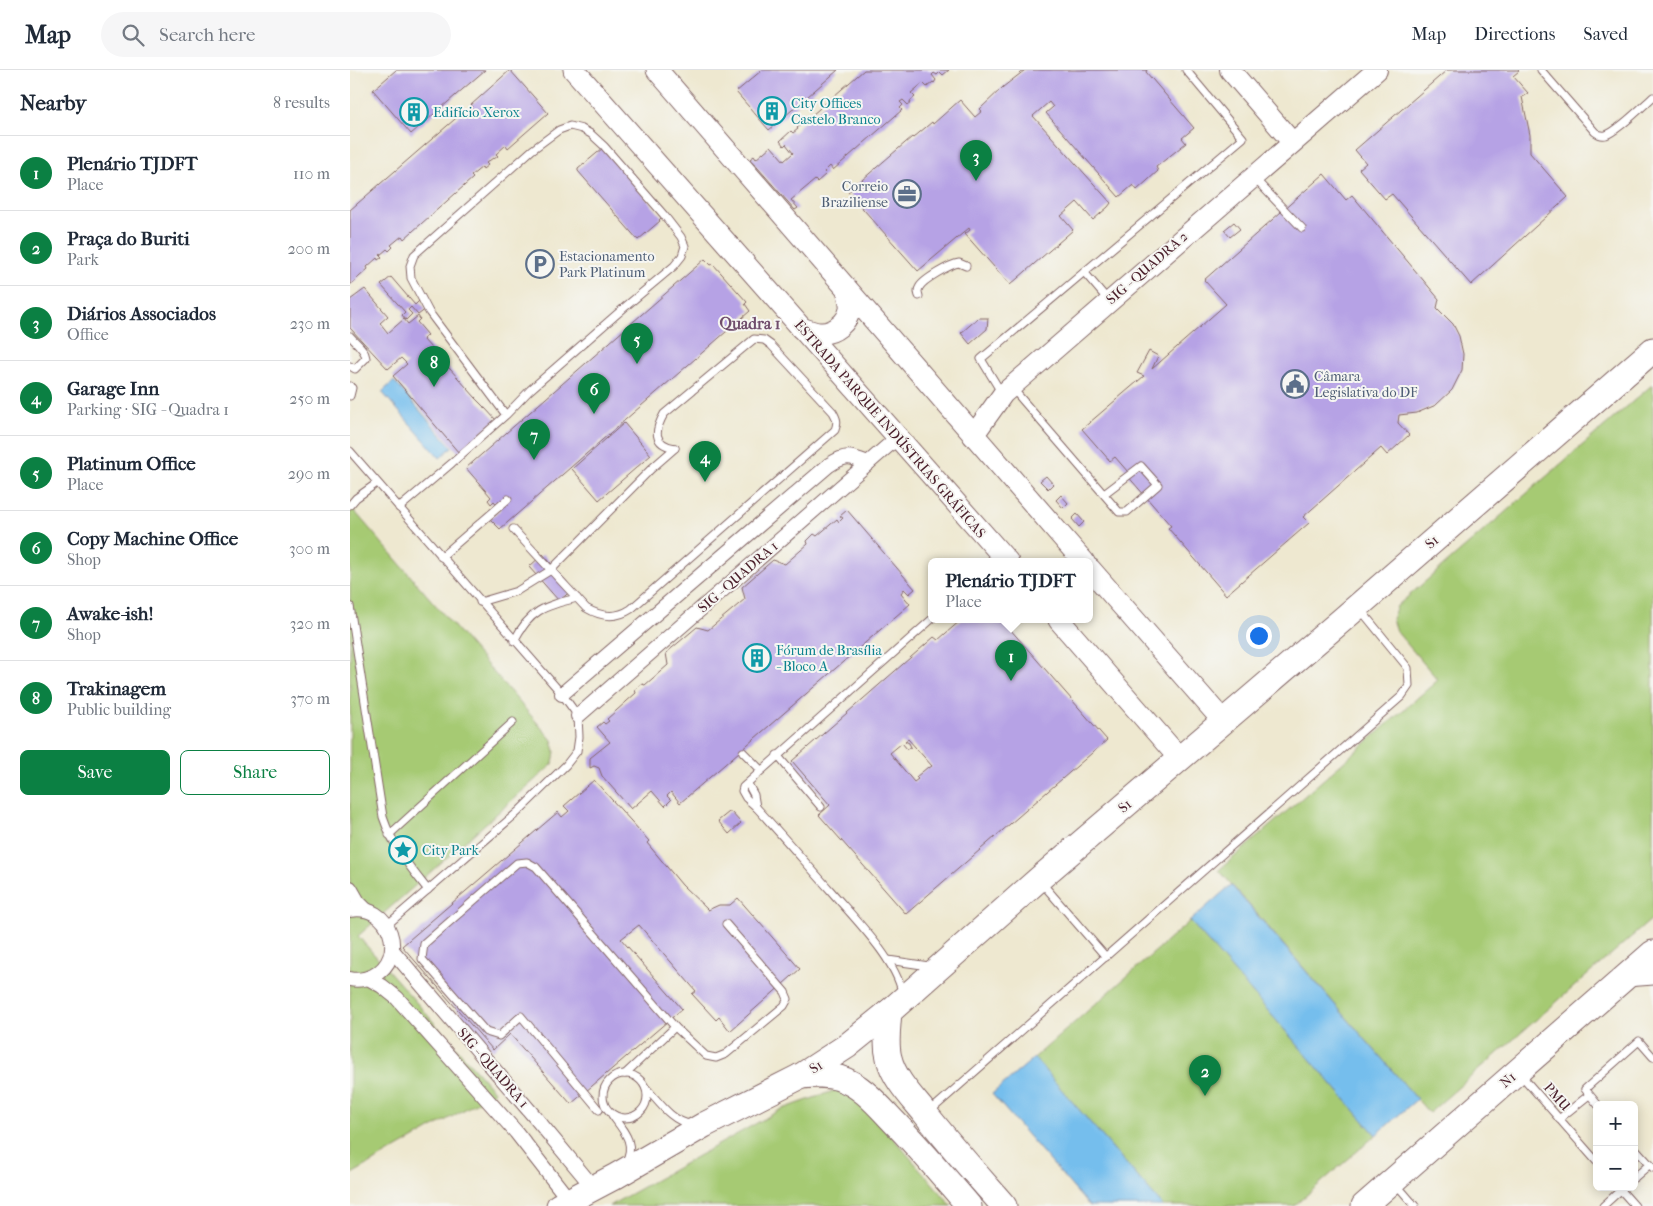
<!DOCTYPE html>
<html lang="en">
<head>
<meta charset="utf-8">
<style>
	:root { --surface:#fff; --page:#f6f6f7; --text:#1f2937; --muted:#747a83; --line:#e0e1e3; --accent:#0b8043 }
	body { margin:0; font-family:"IM FELL French Canon",serif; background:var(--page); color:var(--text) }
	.controls { position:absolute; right:15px; bottom:15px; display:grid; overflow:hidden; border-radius:8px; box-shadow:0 2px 12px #0003 }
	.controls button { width:45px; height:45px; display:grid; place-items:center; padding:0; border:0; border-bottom:1px solid var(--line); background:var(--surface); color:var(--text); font:25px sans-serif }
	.you { position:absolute; left:908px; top:565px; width:18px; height:18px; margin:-12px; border:4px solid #fff; border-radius:50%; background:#1a73e8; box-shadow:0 0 0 8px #1a73e833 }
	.badge { display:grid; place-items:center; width:32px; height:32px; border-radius:50%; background:var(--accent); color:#fff; font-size:16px; font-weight:700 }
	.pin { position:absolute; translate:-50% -41px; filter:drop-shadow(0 1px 2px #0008) }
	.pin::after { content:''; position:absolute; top:26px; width:18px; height:15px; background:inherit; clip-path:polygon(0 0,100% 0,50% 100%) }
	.popup { position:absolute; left:578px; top:488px; width:165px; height:65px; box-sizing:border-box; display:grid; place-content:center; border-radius:8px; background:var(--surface); filter:drop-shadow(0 1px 4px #0005); font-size:16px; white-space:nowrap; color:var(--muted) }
	.popup b { font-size:19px; color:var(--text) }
	.popup::after { content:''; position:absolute; left:50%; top:100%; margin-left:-10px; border:10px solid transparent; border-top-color:var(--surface) }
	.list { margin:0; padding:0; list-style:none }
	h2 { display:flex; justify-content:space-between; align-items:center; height:65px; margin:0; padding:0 20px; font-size:21px }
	h2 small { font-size:16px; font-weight:400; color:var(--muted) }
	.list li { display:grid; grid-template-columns:32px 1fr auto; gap:15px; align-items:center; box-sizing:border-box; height:75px; padding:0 20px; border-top:1px solid var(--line) }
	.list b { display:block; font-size:19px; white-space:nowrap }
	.list p { margin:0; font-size:16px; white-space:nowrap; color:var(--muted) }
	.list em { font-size:16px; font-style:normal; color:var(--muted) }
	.actions { display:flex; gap:10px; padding:15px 20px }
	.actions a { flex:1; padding:11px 0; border:1px solid var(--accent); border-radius:8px; text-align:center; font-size:18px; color:var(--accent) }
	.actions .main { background:var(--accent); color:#fff }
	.icon { flex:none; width:28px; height:28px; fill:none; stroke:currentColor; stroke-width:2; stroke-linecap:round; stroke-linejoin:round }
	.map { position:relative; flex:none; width:1303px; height:1136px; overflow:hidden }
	header { display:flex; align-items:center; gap:30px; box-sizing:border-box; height:70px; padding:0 25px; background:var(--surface); border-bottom:1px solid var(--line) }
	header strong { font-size:24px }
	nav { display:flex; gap:28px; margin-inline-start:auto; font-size:18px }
	.search { width:350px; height:45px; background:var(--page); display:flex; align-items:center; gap:12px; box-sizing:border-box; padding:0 18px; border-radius:28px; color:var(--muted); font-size:19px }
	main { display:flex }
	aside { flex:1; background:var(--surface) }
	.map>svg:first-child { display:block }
	.green { fill:#a6ca73; stroke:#78744f }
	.water { fill:#74beed; stroke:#5f6e8c }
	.building { fill:#b6a2e5; fill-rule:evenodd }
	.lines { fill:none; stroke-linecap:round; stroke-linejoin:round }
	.lane-casing { stroke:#836565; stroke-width:9 }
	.street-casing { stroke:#836565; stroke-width:16 }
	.secondary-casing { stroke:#836565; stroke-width:22 }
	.primary-casing { stroke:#836565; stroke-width:23 }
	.highway-casing { stroke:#836565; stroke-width:27 }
	.lane { stroke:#fff; stroke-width:7 }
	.street { stroke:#fff; stroke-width:14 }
	.secondary { stroke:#fff; stroke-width:20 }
	.primary { stroke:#fff; stroke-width:21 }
	.highway { stroke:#fff; stroke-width:25 }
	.labels { text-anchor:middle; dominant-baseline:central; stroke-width:4; stroke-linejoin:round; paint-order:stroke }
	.culture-label { font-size:14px; fill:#0d838f; stroke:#f6f6f2; text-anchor:start }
	.service-label { font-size:14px; fill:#4e5e75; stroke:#f6f6f2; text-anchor:start }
	.street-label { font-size:14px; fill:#4a1f2b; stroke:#f6f6f2 }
	.quarter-label { font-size:16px; font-weight:bold; fill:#704d6c; stroke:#f6f6f2 }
</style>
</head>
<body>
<header>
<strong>Map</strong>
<div class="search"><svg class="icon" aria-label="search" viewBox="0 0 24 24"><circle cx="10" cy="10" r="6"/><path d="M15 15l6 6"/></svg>Search here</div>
<nav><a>Map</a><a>Directions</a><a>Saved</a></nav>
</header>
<main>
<aside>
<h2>Nearby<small>8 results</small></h2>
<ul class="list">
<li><span class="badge">1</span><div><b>Plenário TJDFT</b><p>Place</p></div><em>110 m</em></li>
<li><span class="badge">2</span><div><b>Praça do Buriti</b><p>Park</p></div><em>200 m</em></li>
<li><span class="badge">3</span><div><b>Diários Associados</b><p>Office</p></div><em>230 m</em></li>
<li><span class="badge">4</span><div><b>Garage Inn</b><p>Parking · SIG - Quadra 1</p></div><em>250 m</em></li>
<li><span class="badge">5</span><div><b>Platinum Office</b><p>Place</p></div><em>290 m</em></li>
<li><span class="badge">6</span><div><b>Copy Machine Office</b><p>Shop</p></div><em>300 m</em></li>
<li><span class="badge">7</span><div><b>Awake-ish!</b><p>Shop</p></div><em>320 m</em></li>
<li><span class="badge">8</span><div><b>Trakinagem</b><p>Public building</p></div><em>370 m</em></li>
</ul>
<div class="actions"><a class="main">Save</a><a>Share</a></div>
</aside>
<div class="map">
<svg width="1303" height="1136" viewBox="0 0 1303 1136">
	<rect width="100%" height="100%" fill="#f6f6f2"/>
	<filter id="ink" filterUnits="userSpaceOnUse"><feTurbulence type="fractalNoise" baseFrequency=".02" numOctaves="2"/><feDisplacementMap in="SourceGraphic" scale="10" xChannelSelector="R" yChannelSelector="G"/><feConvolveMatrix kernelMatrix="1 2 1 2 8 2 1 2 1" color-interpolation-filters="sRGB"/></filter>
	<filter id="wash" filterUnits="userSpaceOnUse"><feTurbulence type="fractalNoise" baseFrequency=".0096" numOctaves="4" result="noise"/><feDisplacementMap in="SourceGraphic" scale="20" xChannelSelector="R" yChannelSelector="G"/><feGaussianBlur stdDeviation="1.12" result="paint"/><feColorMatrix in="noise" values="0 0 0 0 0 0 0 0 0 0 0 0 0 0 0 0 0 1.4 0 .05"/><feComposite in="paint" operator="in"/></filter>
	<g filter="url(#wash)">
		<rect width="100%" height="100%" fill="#eee8d0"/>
		<g class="green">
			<path d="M 1303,314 L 1303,848 L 1079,1043 L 869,800 L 1088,610 L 1046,561 L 1042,549 L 1047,536 Z"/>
			<path d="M 0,436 L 202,670 L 205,681 L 203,694 L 8,866 L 145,1022 L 0,1105 Z"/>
			<path d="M 840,851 L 1026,1065 L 944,1136 L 813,1136 L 684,988 Z"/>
			<path d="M 486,1020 L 504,1023 L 602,1136 L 259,1136 L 430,1040 Z"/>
		</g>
		<g class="water">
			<path d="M 44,311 L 102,377 L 90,388 L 32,322 Z"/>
			<path d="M 881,815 L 1067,1029 L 1026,1065 L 840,851 Z"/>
			<path d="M 684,988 L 813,1136 L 739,1136 L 642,1024 Z"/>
		</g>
		<g id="blocks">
			<g class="building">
				<path d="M 46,0 L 135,0 L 61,64 L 23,20 Z"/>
				<path d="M 160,0 L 198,43 L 158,78 L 156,75 L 146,84 L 148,86 L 144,89 L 143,88 L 136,93 L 138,95 L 133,99 L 132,97 L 121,106 L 123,108 L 54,169 L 52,166 L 41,175 L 43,177 L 39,181 L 37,179 L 30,185 L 32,187 L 28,190 L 27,188 L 17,197 L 18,199 L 0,215 L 0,140 L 112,43 L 114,45 L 123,37 L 121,35 Z"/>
				<path d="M 412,0 L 488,0 L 419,60 L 386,22 Z"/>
				<path d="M 514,0 L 599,0 L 593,5 L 590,2 L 587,5 L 584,3 L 582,5 L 586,10 L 584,13 L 583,12 L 577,17 L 573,13 L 561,23 L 565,27 L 560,31 L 561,33 L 558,35 L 553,30 L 550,32 L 553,35 L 550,38 L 552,40 L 483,100 L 480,96 L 474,102 L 476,104 L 467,112 L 465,110 L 441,130 L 448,138 L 445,140 L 400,89 L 404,86 L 406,89 L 421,76 L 434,91 L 443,83 L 436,74 L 434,76 L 430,71 L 441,61 L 443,63 L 448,59 L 447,58 Z"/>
				<path d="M 675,0 L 797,0 L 796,2 L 844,58 L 832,68 L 836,73 L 806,97 L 808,101 L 787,120 L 783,115 L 769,127 L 696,43 L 703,37 L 699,32 L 683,46 L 761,133 L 758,137 L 743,150 L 727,132 L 711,146 L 723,160 L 660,215 L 615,164 L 620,160 L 619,158 L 568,201 L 498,122 L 562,67 L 563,68 L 582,52 L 583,54 L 610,30 L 625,47 L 632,41 L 630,39 L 653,17 Z"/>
				<path d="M 1097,0 L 1168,0 L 1169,1 L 1163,6 L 1178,23 L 1172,27 L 1180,65 L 1180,83 L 1218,127 L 1121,215 L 1042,124 L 1035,129 L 1009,99 L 1016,93 L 1005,80 Z"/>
				<path d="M 253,78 L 312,147 L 309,150 L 310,151 L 288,170 L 228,101 L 228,99 Z"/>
				<path d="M 974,104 L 996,130 L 1002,125 L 1089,229 L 1087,238 L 1103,254 L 1109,266 L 1113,284 L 1112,300 L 1102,320 L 1086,335 L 1067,343 L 1049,345 L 1048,353 L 1059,365 L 1037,385 L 1031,378 L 953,447 L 959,453 L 876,525 L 818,458 L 821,456 L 776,404 L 778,402 L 765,387 L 760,391 L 732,359 L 794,306 L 787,303 L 799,281 L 808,286 L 802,299 L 876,234 L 854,210 Z"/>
				<path d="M 884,152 L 890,159 L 880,167 L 874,160 Z"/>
				<path d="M 355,189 L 361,195 L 363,194 L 397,232 L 395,234 L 400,241 L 150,459 L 140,449 L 151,439 L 144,431 L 141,434 L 138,430 L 141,427 L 116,398 Z"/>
				<path d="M 41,207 L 65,235 L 69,231 L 76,239 L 68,245 L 61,237 L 58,240 L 62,244 L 56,250 L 52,245 L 55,242 L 31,215 Z"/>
				<path d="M 15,219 L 38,246 L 30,253 L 38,263 L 54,249 L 58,254 L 68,246 L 70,249 L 67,252 L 78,265 L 73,269 L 126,328 L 125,328 L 134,337 L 134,339 L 135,338 L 146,350 L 109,383 L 43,306 L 57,294 L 51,288 L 38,299 L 0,258 L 0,230 Z"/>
				<path d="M 628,248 L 638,248 L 637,259 L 620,274 L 611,263 Z"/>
				<path d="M 274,353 L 301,385 L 249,430 L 222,399 Z"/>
				<path d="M 696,406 L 703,414 L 698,419 L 690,411 Z"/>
				<path d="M 711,425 L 718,433 L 713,438 L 706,430 Z"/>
				<path d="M 497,440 L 565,519 L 559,524 L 554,519 L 551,523 L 560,534 L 330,733 L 321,722 L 317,726 L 321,730 L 315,736 L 302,721 L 281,739 L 252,706 L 249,698 L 244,696 L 240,698 L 240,688 L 260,672 L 247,657 L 253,652 L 255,654 L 259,651 L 257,649 L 286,623 L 285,620 L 292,614 L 295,615 L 318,595 L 316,583 L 347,557 L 358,560 L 395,529 L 392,517 L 423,490 L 435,494 L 458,474 L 457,471 L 464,464 L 467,466 L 487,449 L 489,452 L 493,448 L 490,446 Z"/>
				<path d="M 727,444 L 734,452 L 729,457 L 722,449 Z"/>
				<path d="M 193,484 L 223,519 L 209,531 L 179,497 Z"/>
				<path d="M 611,550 L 652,550 L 757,670 L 556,844 L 469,745 L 480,735 L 442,691 L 584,567 L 588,570 ZM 558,669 L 582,696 L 579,698 L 578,697 L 566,707 L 568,709 L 564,712 L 540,683 L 552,673 L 557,679 L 561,677 L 559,673 L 555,671 Z"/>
				<path d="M 244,710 L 299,771 L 297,773 L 332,815 L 358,840 L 369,835 L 380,835 L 388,828 L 450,899 L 380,961 L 369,947 L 366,950 L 342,924 L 346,921 L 289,855 L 271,869 L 332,939 L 221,1034 L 160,964 L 143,980 L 52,876 L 208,742 L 212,747 L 219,741 L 214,736 Z"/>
				<path d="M 379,742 L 381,742 L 391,753 L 379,764 L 368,751 Z"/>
			</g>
		</g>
	</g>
	<g filter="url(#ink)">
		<use href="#blocks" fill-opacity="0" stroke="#836565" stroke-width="1"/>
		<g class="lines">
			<defs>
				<g id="lane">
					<path d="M 1191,0 L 1245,62 C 1249,65 1252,66 1256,65 C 1268,61 1293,36 1303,27"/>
					<path d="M 905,109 L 952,158"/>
					<path d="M 734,202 L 758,230"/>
					<path d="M 569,226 C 568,222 567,221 569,218 C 572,210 601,194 609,193 L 616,196"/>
					<path d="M 0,266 C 6,273 15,279 16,288 L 5,299 L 0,296"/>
					<path d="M 0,316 L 2,318 L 0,326"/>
					<path d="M 663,319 L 769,442 L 777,442 L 808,415 L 791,396 L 754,424"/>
					<path d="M 651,322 L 631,289 L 893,68 L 836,0"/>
					<path d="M 0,381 L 212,624 L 228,646 L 229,667 L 227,681 L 216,695 L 168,742 L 37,855"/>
					<path d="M 0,435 L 6,428 L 27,413"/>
					<path d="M 49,438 L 102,393 L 156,345 L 180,320 L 275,237 L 324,196 L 332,186 L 335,176 L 331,167 L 314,145 L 254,76 L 241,64 L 232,59 L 220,56 L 209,60 L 182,80 L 64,185 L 60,196 L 61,208 L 79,242 L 156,345"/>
					<path d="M 163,459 L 236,538 C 251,547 266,549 281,539 L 485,360 C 488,352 487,349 483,342 L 421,275 L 414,270 L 404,269 L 314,344 C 305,360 302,374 325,378"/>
					<path d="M 91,487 L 158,429"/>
					<path d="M 130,532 L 167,521 L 201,500 L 301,399 L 325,378"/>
					<path d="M 0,536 L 33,747 C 43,777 59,796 78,820"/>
					<path d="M 164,571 C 180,540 194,536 227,528"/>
					<path d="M 393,682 L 411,700"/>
					<path d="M 427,685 L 471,737"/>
					<path d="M 398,714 L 404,725 L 406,737"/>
					<path d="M 39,765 L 163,652"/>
					<path d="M 691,812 L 756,887"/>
					<path d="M 538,890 L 579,896"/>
					<path d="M 552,922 C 545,888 503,847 480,820 C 455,792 431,764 406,737 L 396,728 L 392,721 L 393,717 L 582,549"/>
					<path d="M 325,957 L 356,986 L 366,988 L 376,984 L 434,936 L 438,929 L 435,922 L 376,854"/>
					<path d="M 1170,1004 L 1247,1092"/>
					<circle cx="275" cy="1026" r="22"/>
					<path d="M 296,1018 C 309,1032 322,1052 341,1054"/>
					<path d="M 1248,1035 L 1235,1019 L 1289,971 L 1303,987"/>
					<path d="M 249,1040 L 171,946 L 149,966 L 136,962 L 72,889 L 74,874 L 167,793 L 177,792 L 186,797 L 325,957 L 275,1004"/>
					<path d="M 579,1042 L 1052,626 L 1059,616 L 1058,598 L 1010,539"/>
					<path d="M 262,1045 C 273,1060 287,1074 275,1093"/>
					<path d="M 1209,1049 L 1239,1025"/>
					<path d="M 1284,1077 L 1303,1098"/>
					<path d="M 1284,1108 L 1300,1094"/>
					<path d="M 1046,1114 L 1065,1136"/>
					<path d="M 1269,1118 L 1285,1136"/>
					<path d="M 1253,1136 L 1274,1117"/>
				</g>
				<g id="street">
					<path d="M 212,624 L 479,395 C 496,384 500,386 518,393"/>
					<path d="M 228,646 L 548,367"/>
					<path d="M 0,818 L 8,832 L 16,840"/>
					<path d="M 0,840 C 40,832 59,887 23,906 C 16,909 8,911 0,909"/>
					<path d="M 42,880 L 184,1046 L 243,1117"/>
					<path d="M 18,908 L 32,916 L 47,928 L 166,1062 L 219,1130"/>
				</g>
				<g id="secondary">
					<path d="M 880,0 L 942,72"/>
					<path d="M 623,366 L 653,324 L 1027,0"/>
				</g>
				<g id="primary">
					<path d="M 224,0 L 658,492"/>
					<path d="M 307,0 L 734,492"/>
					<path d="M 451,258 C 457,260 464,263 470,263 C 484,264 498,252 500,239 C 501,233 498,225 497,219"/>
					<path d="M 740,499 L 874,652"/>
					<path d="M 709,550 L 830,689"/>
					<path d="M 1276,906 L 1303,904"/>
				</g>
				<g id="highway">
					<path d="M 539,942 C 538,957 535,973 539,988 C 544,1009 561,1026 574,1042 C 600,1075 627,1105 654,1136"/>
					<path d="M 451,1006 C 464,1005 477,1004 489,1008 C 513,1015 531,1039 548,1056 C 573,1082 596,1109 619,1136"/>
					<path d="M 209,1136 L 266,1106 L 354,1055 L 451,1006 L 497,976 L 539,942 L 689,809 L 992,550 L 1303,280"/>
					<path d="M 1014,1136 L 1303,883"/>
				</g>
			</defs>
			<use href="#lane" class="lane-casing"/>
			<use href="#street" class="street-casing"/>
			<use href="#secondary" class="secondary-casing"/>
			<use href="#primary" class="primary-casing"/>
			<use href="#highway" class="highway-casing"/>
			<use href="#lane" class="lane"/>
			<use href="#street" class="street"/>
			<use href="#secondary" class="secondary"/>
			<use href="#primary" class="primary"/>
			<use href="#highway" class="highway"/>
		</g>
	</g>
	<defs>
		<symbol id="building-ring" viewBox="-11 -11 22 22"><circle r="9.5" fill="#f6f6f2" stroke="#0f9aa8" stroke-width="1.5"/><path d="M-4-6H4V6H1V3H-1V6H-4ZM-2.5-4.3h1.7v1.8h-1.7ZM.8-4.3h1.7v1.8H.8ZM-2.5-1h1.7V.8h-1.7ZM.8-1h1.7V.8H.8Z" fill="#0f9aa8"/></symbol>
		<symbol id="office-ring" viewBox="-11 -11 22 22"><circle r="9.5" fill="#f6f6f2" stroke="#5c6f8a" stroke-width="1.5"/><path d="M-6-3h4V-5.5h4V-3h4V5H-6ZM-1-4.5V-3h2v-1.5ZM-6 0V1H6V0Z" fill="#5c6f8a"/></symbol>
		<symbol id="parking-ring" viewBox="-11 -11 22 22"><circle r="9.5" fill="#f6f6f2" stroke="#5c6f8a" stroke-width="1.5"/><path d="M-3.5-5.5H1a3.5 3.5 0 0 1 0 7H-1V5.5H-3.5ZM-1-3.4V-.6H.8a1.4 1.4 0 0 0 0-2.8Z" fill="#5c6f8a"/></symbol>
		<symbol id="civic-ring" viewBox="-11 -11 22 22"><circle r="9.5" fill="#f6f6f2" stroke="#5c6f8a" stroke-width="1.5"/><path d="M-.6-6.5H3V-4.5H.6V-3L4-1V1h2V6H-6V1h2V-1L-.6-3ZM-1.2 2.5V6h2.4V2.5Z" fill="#5c6f8a"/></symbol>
		<symbol id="sight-ring" viewBox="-11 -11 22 22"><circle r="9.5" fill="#f6f6f2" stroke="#0f9aa8" stroke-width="1.5"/><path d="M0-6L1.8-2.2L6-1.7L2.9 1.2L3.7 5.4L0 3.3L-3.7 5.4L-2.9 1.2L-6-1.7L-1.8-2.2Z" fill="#0f9aa8"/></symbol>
	</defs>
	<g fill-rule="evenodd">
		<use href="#building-ring" x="406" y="25" width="32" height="32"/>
		<use href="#building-ring" x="48" y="26" width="32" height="32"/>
		<use href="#office-ring" x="541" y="108" width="32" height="32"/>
		<use href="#parking-ring" x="174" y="178" width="32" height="32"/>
		<use href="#civic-ring" x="929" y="298" width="32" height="32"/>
		<use href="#building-ring" x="391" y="572" width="32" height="32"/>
		<use href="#sight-ring" x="37" y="764" width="32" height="32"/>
	</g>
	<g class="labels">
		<g class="culture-label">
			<text x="441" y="33">City Offices<tspan x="441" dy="16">Castelo Branco</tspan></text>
			<text x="83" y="42">Edifício Xerox</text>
			<text x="426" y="580">Fórum de Brasília<tspan x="426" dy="16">- Bloco A</tspan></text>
			<text x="72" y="780">City Park</text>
		</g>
		<g class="service-label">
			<text x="538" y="116" text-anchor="end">Correio<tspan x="538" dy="16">Braziliense</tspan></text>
			<text x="209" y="186">Estacionamento<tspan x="209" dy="16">Park Platinum</tspan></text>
			<text x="964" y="306">Câmara<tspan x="964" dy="16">Legislativa do DF</tspan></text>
		</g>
		<g class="street-label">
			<text transform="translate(797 198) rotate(-41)">SIG - QUADRA 2</text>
			<text transform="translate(540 359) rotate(49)">ESTRADA PARQUE INDÚSTRIAS GRÁFICAS</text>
			<text transform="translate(1082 472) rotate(-41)">S1</text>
			<text transform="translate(388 507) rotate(-41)">SIG - QUADRA 1</text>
			<text transform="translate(775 736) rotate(-41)">S1</text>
			<text transform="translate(466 997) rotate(-33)">S1</text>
			<text transform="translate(143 998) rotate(49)">SIG - QUADRA 1</text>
			<text transform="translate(1158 1010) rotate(-41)">N1</text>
			<text transform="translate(1207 1027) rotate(49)">PMU</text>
		</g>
		<g class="quarter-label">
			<text x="400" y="253">Quadra 1</text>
		</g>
	</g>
</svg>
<div class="controls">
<button>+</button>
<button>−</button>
</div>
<div class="you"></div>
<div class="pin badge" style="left:661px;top:611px">1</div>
<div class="popup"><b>Plenário TJDFT</b>Place</div>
<div class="pin badge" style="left:855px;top:1026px">2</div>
<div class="pin badge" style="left:626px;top:111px">3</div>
<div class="pin badge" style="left:355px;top:412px">4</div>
<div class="pin badge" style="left:287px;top:294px">5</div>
<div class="pin badge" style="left:244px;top:344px">6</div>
<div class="pin badge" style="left:184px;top:390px">7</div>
<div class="pin badge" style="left:84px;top:317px">8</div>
</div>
</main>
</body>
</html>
